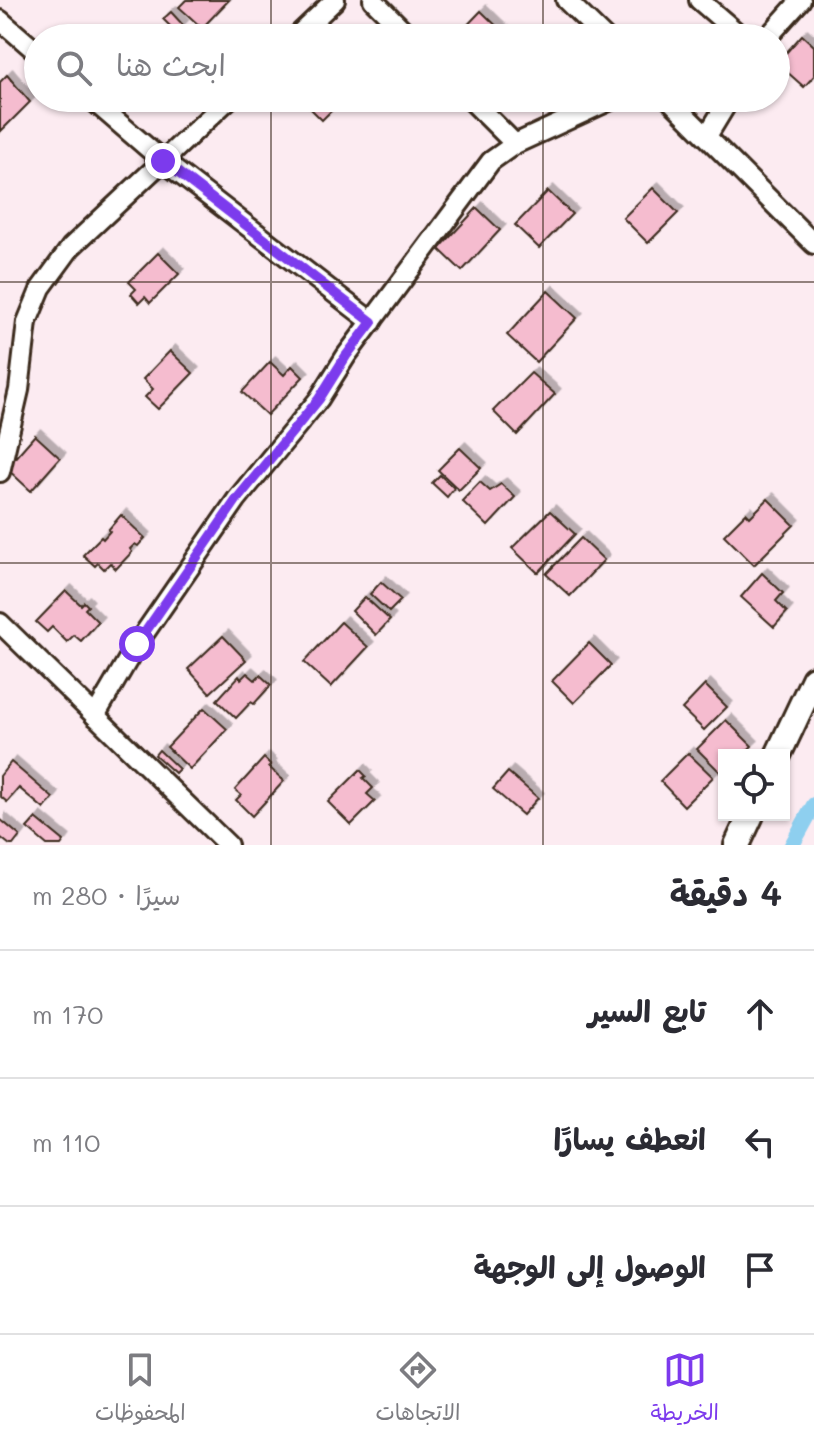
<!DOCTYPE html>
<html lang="ar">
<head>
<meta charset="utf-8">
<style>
	:root { --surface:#fff; --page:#f7f7f7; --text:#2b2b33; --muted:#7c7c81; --line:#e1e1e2; --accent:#7c3aed }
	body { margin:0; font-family:Mali,"Playpen Sans Arabic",sans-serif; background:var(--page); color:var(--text); direction:rtl }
	.controls { position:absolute; right:24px; bottom:24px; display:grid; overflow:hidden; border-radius:0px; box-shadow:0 2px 6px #0004 }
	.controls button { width:72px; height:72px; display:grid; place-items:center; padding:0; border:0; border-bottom:2px solid var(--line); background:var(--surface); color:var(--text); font:40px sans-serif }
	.stop { position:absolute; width:24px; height:24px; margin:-18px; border:6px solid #7c3aed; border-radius:50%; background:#fff }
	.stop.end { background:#7c3aed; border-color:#fff; box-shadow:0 2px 8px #0008 }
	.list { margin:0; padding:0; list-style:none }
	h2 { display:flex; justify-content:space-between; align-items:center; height:104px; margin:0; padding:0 32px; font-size:34px }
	h2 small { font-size:26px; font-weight:400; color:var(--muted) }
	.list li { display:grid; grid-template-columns:52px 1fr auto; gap:24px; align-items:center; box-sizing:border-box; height:128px; padding:0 32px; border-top:2px solid var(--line) }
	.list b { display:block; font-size:30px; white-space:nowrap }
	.list em { font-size:26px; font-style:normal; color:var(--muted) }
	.icon { flex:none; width:44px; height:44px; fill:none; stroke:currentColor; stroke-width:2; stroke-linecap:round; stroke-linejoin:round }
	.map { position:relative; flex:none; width:814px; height:845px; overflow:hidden; direction:ltr }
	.search { position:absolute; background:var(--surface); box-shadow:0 2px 6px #0004; left:24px; right:24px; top:24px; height:88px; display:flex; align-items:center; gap:20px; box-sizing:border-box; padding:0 28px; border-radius:44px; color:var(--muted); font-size:30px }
	.sheet { height:488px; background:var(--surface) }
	nav { display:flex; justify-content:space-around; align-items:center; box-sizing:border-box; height:112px; border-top:2px solid var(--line); background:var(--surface); font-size:22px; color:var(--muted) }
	nav a { display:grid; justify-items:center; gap:4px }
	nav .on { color:var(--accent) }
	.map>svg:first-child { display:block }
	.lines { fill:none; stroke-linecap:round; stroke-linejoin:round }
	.canal { stroke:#8ecfef; stroke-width:16 }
	.building { fill:#f5bccf; stroke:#3b2a1e; stroke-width:2; filter:url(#shadow) }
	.minor-casing { stroke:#3b2a1e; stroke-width:24 }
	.tertiary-casing { stroke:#3b2a1e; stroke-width:30 }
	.minor { stroke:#fff; stroke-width:18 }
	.tertiary { stroke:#fff; stroke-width:24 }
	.route { stroke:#7c3aed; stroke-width:10 }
	.grid { fill:none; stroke:#3b2a1e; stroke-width:2; stroke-opacity:0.55 }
</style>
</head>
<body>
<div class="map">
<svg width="814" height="845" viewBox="0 0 814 845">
	<defs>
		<filter id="shadow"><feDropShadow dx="5.5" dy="-5.5" stdDeviation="0" flood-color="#0004"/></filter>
	</defs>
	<rect width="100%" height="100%" fill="#fcebf1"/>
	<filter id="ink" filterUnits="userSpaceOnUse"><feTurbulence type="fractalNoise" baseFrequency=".0125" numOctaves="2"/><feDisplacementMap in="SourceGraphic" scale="16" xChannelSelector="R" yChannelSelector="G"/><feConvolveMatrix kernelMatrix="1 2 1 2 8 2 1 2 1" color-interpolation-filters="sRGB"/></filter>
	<g filter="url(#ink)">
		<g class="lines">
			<path class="canal" d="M 792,845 L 814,805"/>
		</g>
		<g class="building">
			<path d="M 186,0 L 229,0 L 202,28 L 179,7 Z"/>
			<path d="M 481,11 L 509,38 L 455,38 Z"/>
			<path d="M 171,12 L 183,25 L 176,32 L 163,19 Z"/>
			<path d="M 802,35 L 814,46 L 814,76 L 804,87 L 777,63 Z"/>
			<path d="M 7,75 L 30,102 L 0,132 L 0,82 Z"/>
			<path d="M 303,98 L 344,98 L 322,120 L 302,100 Z"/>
			<path d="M 653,188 L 678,213 L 648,243 L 623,218 Z"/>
			<path d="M 548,191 L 572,214 L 539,248 L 515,225 Z"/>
			<path d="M 477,208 L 500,230 L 462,271 L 439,249 Z"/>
			<path d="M 158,253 L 179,274 L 150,303 L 145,297 L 139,303 L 131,294 L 136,289 L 129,282 Z"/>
			<path d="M 548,291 L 577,318 L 536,362 L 507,335 Z"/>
			<path d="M 170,351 L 193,373 L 158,409 L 145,397 L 153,389 L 143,379 Z"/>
			<path d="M 270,362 L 284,375 L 292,366 L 303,377 L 267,415 L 242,392 Z"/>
			<path d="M 531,373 L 555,394 L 517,435 L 493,411 Z"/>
			<path d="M 35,435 L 60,458 L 31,491 L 6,468 Z"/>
			<path d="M 460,448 L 481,468 L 459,490 L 438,470 Z"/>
			<path d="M 440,475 L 454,488 L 447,497 L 432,483 Z"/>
			<path d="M 480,482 L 490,491 L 501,484 L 515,497 L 488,526 L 462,501 Z"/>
			<path d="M 768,499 L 794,525 L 754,565 L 724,535 L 746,513 L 750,517 Z"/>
			<path d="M 550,511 L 575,534 L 538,573 L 512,548 Z"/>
			<path d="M 121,515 L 145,538 L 138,546 L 135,544 L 130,549 L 132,552 L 116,569 L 110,563 L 104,569 L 98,563 L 95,566 L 83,555 L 101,537 L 103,539 L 110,531 L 108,530 Z"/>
			<path d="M 581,538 L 604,560 L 570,596 L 546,574 Z"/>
			<path d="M 762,573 L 783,593 L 776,601 L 787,612 L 774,627 L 741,597 Z"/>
			<path d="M 381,582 L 401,600 L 389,612 L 370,594 Z"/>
			<path d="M 66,591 L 81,605 L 84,602 L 88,606 L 85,609 L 98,622 L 81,641 L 74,635 L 67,642 L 52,627 L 47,632 L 36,622 Z"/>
			<path d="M 365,597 L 390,620 L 376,635 L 352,611 Z"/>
			<path d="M 341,622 L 368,647 L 331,687 L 304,662 Z"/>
			<path d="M 223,636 L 246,660 L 210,693 L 188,669 Z"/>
			<path d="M 589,643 L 611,665 L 574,703 L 552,681 Z"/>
			<path d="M 247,673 L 255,680 L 260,675 L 271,685 L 254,704 L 251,702 L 236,718 L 217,700 L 239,676 L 241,679 Z"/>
			<path d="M 705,685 L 727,707 L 704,730 L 682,709 Z"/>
			<path d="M 204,708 L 227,729 L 190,769 L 167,747 Z"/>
			<path d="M 726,720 L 752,746 L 742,755 L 724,755 L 723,775 L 697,749 Z"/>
			<path d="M 159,750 L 179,769 L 175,773 L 155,755 Z"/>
			<path d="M 688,753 L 713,777 L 684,806 L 660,781 Z"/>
			<path d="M 264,758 L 271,765 L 269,767 L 284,781 L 252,816 L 236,800 L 241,795 L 235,790 Z"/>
			<path d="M 11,762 L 53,798 L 44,809 L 19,788 L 7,802 L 0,796 L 0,776 Z"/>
			<path d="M 360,770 L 366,776 L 363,778 L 373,788 L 367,794 L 375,801 L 351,825 L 328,802 Z"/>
			<path d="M 508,772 L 538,798 L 523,815 L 493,789 Z"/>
			<path d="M 36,818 L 64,841 L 61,845 L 47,845 L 27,828 Z"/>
			<path d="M 0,819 L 20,836 L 13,845 L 10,845 L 0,837 Z"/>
		</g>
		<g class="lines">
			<defs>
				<g id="minor">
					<path d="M 373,0 L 411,38"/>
					<path d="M 566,0 L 605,38"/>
					<path d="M 699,0 L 743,38"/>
					<path d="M 0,20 L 38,53"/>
					<path d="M 295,38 L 335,0"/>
					<path d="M 767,38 L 801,0"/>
					<path d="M 90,98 L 163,161 L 372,322"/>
					<path d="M 469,98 L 515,144"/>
					<path d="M 668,98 L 814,244"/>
					<path d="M 707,136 L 730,98"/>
					<path d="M 0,472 L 19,390 L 27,322 L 41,288 L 71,247 L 230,98"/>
					<path d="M 0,623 L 228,845"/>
					<path d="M 95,716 L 137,644 L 237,499 L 319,399 L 346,356 L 491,161 L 515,144 L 615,98"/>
				</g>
				<g id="tertiary">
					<path d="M 778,755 L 814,679"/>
					<path d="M 737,845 L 751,815"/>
				</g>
			</defs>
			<use href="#minor" class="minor-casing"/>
			<use href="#tertiary" class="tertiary-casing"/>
			<use href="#minor" class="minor"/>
			<use href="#tertiary" class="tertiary"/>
		</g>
	</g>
	<g class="lines" filter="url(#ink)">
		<path class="route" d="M 137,644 L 237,499 L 319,399 L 346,356 L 372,322 L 163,161"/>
	</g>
	<path class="grid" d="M 271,0 L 271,38M 543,0 L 543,38M 271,98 L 271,845M 543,98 L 543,845M 0,282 L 814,282M 0,563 L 814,563"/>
</svg>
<div class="controls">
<button><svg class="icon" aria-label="locate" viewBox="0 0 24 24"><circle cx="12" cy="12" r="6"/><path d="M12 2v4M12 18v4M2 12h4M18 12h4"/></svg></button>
</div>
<div class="stop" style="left:137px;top:644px"></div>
<div class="stop end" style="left:163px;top:161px"></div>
<div class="search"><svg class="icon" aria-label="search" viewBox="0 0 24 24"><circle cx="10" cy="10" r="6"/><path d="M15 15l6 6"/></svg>ابحث هنا</div>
</div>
<section class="sheet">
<h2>4 دقيقة<small>سيرًا · 280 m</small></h2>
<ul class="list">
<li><svg class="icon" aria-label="ahead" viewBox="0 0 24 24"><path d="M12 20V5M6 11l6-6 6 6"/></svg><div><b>تابع السير</b></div><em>170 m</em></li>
<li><svg class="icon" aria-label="left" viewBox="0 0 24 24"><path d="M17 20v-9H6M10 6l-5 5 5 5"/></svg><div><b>انعطف يسارًا</b></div><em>110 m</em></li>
<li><svg class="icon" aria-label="arrive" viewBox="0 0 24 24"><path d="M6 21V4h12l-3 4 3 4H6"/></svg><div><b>الوصول إلى الوجهة</b></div></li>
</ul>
</section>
<nav>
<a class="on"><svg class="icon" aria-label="map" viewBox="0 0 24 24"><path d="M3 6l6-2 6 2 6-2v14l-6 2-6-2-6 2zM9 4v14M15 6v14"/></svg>الخريطة</a>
<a><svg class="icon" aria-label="directions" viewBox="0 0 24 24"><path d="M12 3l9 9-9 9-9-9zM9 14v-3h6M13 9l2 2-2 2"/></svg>الاتجاهات</a>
<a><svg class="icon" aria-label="saved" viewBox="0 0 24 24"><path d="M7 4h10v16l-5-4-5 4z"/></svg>المحفوظات</a>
</nav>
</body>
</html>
